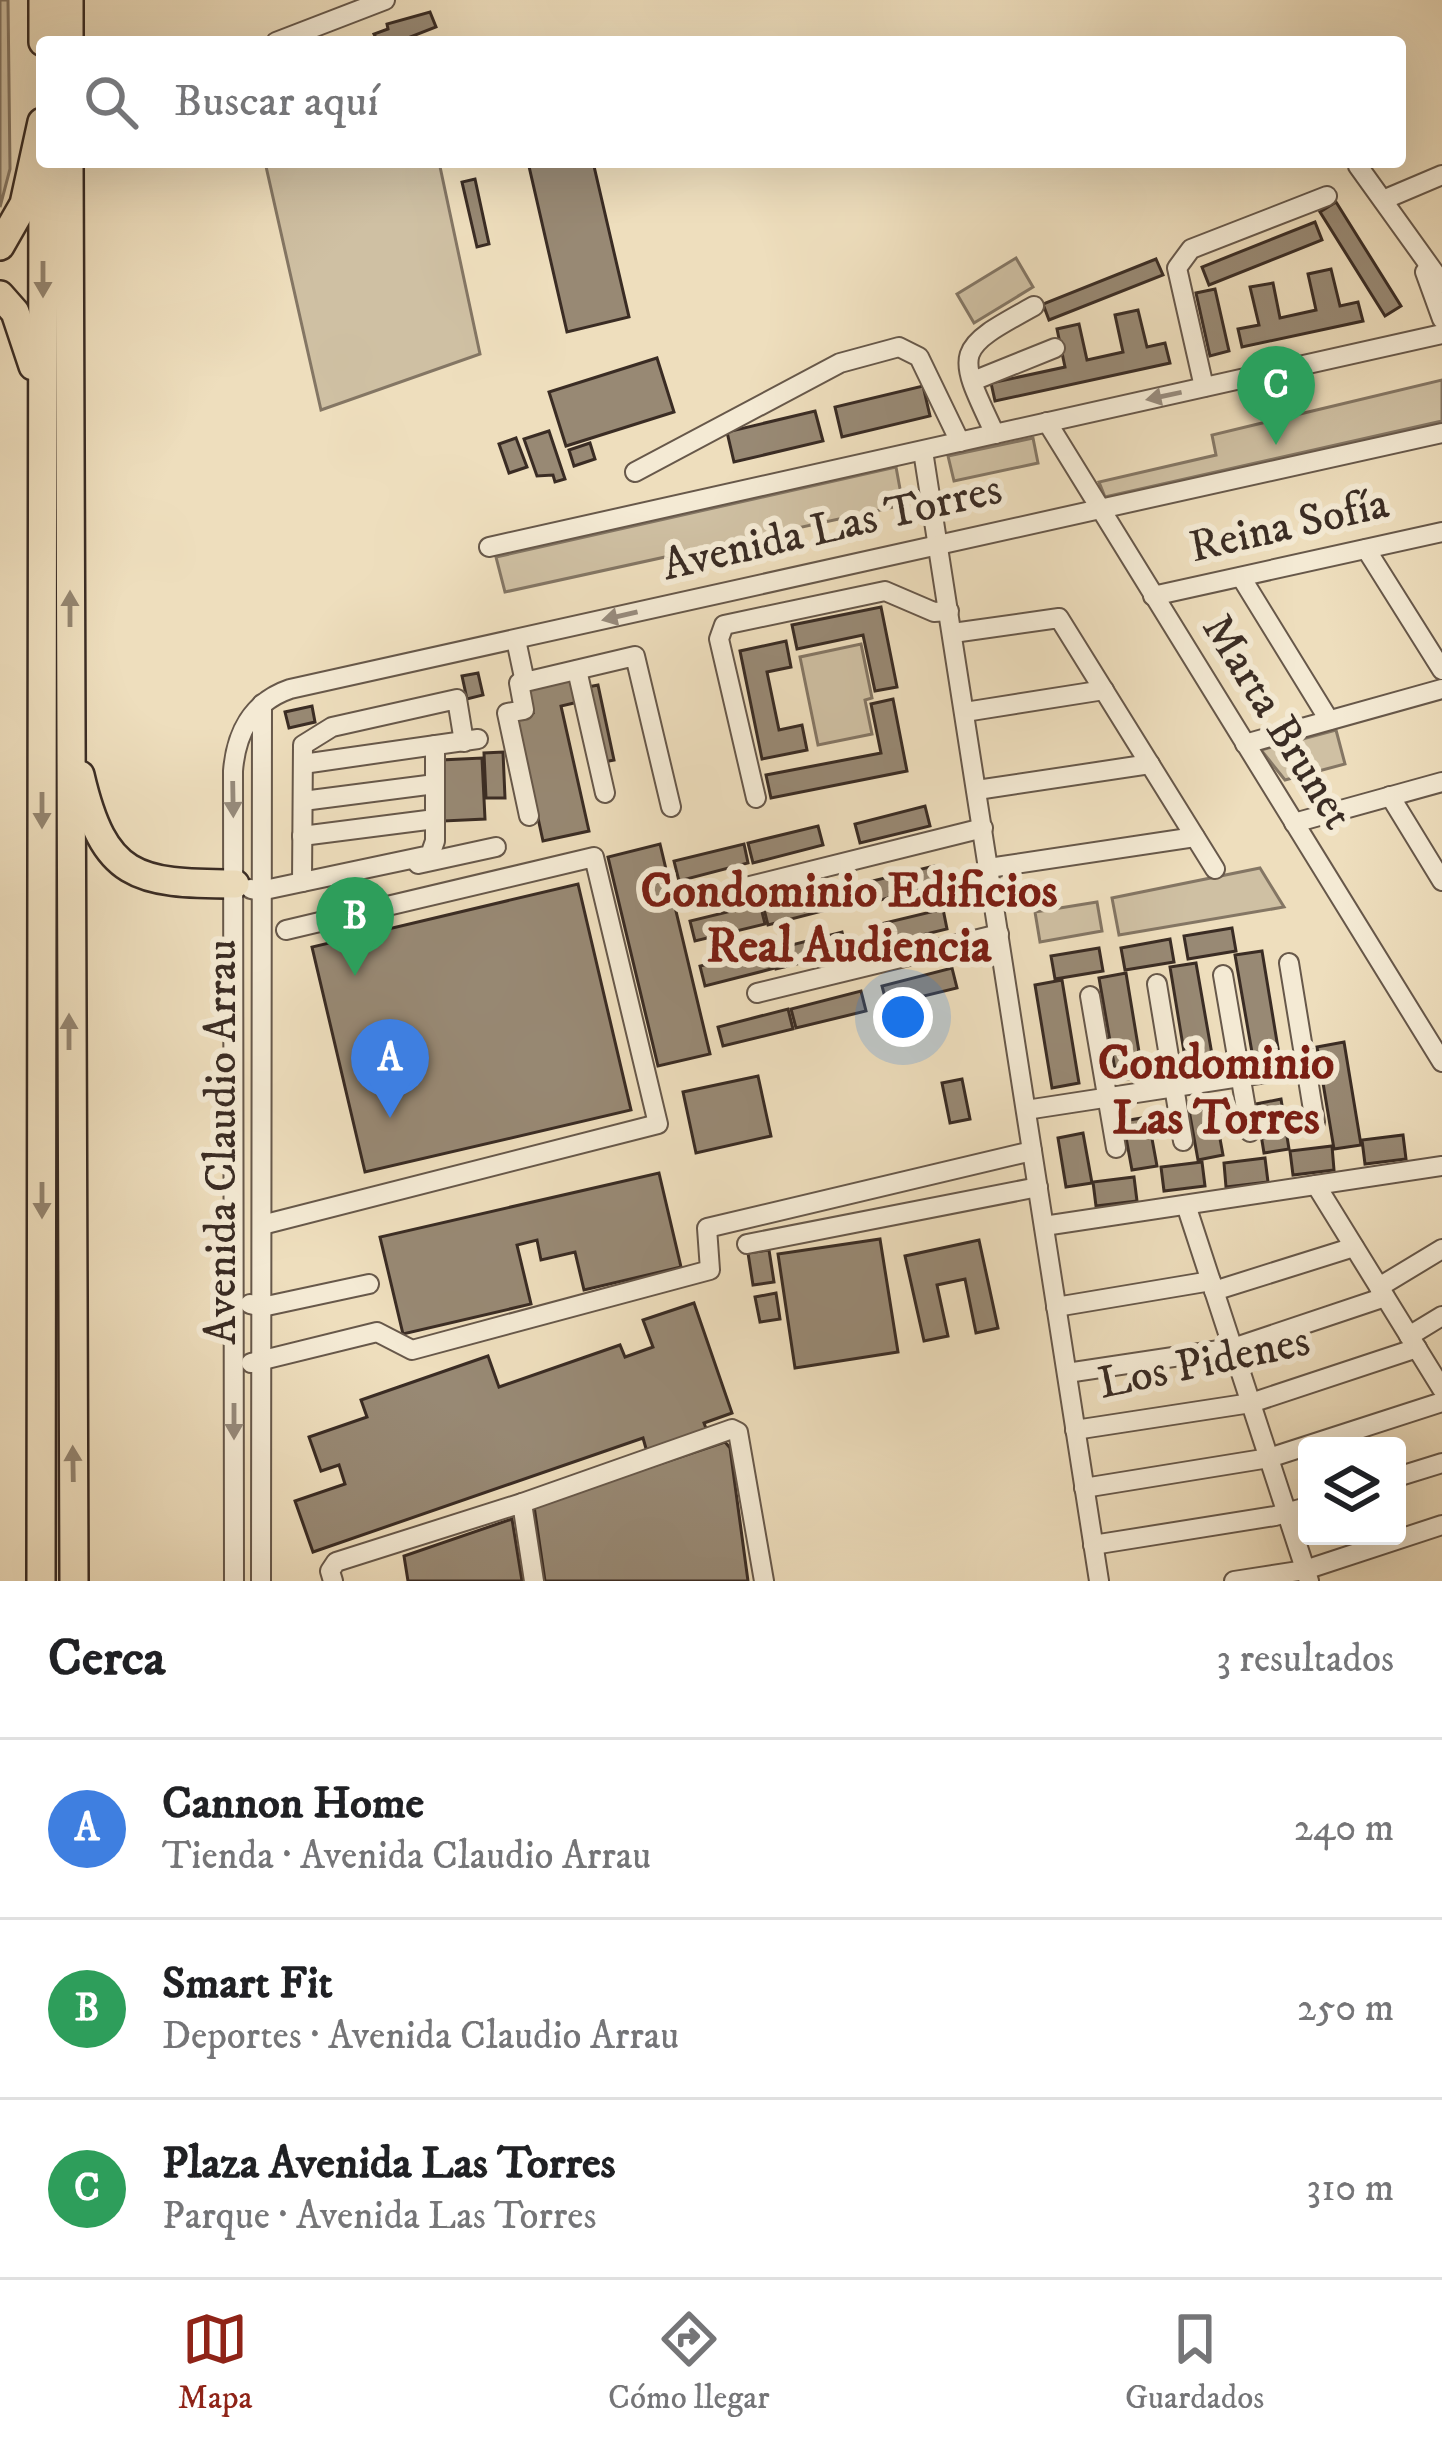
<!DOCTYPE html>
<html lang="es">
<head>
<meta charset="utf-8">
<style>
	:root { --surface:#fff; --page:#f6f6f6; --text:#202124; --muted:#757577; --line:#e0e0e0; --accent:#8f2418 }
	body { margin:0; font-family:"IM FELL DW Pica",serif; background:var(--page); color:var(--text) }
	.controls { position:absolute; right:36px; bottom:36px; display:grid; overflow:hidden; border-radius:12px; box-shadow:0 12px 48px #0002 }
	.controls button { width:108px; height:108px; display:grid; place-items:center; padding:0; border:0; border-bottom:3px solid var(--line); background:var(--surface); color:var(--text); font:60px sans-serif }
	.you { position:absolute; left:903px; top:1017px; width:42px; height:42px; margin:-30px; border:9px solid #fff; border-radius:50%; background:#1a73e8; box-shadow:0 0 0 18px #1a73e833 }
	.badge { display:grid; place-items:center; width:78px; height:78px; border-radius:50%; background:var(--accent); color:#fff; font-size:39px; font-weight:700 }
	.pin { position:absolute; translate:-50% -99px; filter:drop-shadow(0 3px 6px #0008) }
	.pin::after { content:''; position:absolute; top:63px; width:42px; height:36px; background:inherit; clip-path:polygon(0 0,100% 0,50% 100%) }
	.list { margin:0; padding:0; list-style:none }
	h2 { display:flex; justify-content:space-between; align-items:center; height:156px; margin:0; padding:0 48px; font-size:51px }
	h2 small { font-size:39px; font-weight:400; color:var(--muted) }
	.list li { display:grid; grid-template-columns:78px 1fr auto; gap:36px; align-items:center; box-sizing:border-box; height:180px; padding:0 48px; border-top:3px solid var(--line) }
	.list b { display:block; font-size:45px; white-space:nowrap }
	.list p { margin:0; font-size:39px; white-space:nowrap; color:var(--muted) }
	.list em { font-size:39px; font-style:normal; color:var(--muted) }
	.icon { flex:none; width:66px; height:66px; fill:none; stroke:currentColor; stroke-width:2; stroke-linecap:round; stroke-linejoin:round }
	.map { position:relative; flex:none; width:1442px; height:1581px; overflow:hidden }
	.search { position:absolute; background:var(--surface); box-shadow:0 12px 48px #0002; left:36px; right:36px; top:36px; height:132px; display:flex; align-items:center; gap:30px; box-sizing:border-box; padding:0 42px; border-radius:12px; color:var(--muted); font-size:45px }
	.sheet { height:696px; background:var(--surface) }
	nav { display:flex; justify-content:space-around; align-items:center; box-sizing:border-box; height:168px; border-top:3px solid var(--line); background:var(--surface); font-size:33px; color:var(--muted) }
	nav a { display:grid; justify-items:center; gap:6px }
	nav .on { color:var(--accent) }
	.map>svg:first-child { display:block }
	.green { fill:#cfc0a3; stroke:#847664; stroke-width:3 }
	.building { fill:#988974; stroke:#3a2c24; stroke-width:3 }
	.lines { fill:none; stroke-linecap:round; stroke-linejoin:round }
	.minor-casing { stroke:#67584a; stroke-width:22 }
	.highway-casing { stroke:#3a2c24; stroke-width:32 }
	.minor { stroke:#f4ead4; stroke-width:18 }
	.highway { stroke:#eedebd; stroke-width:27 }
	.oneway { fill:#948570 }
	.oneway2 { fill:#978b7c }
	.labels { text-anchor:middle; dominant-baseline:central; stroke-width:12; stroke-linejoin:round; paint-order:stroke }
	.street-label { font-size:45px; fill:#3a2c24; stroke:#f4ead4 }
	.neighbourhood-label { font-size:48px; font-weight:bold; fill:#7a1f14; stroke:#f4ead4 }
</style>
</head>
<body>
<div class="map">
<svg width="1442" height="1581" viewBox="0 0 1442 1581">
	<rect width="100%" height="100%" fill="#eedebd"/>
	<filter id="stains"><feTurbulence type="fractalNoise" baseFrequency=".00167" numOctaves="4"/><feColorMatrix values="0 0 0 0 .2 0 0 0 0 .09 0 0 0 0 .02 0 0 0 .5 -.17"/></filter>
	<radialGradient id="worn" r=".72"><stop offset=".6" stop-color="#630" stop-opacity="0"/><stop offset="1" stop-color="#630" stop-opacity=".3"/></radialGradient>
	<g class="green">
		<path d="M 0,0 L 8,0 L 10,169 L 0,207 Z"/>
		<path d="M 265,162 L 439,162 L 480,354 L 321,410 Z"/>
		<path d="M 1016,258 L 1033,287 L 974,323 L 957,294 Z"/>
		<path d="M 1442,380 L 1442,421 L 1105,497 L 1099,482 L 1216,455 L 1212,435 Z"/>
		<path d="M 1033,438 L 1038,463 L 954,481 L 948,456 Z"/>
		<path d="M 896,467 L 903,505 L 505,592 L 496,557 Z"/>
		<path d="M 861,644 L 872,698 L 865,700 L 872,734 L 818,745 L 800,657 Z"/>
		<path d="M 1336,730 L 1345,764 L 1285,780 L 1261,750 Z"/>
		<path d="M 1260,868 L 1284,907 L 1119,935 L 1112,898 Z"/>
		<path d="M 1097,902 L 1102,931 L 1040,942 L 1035,912 Z"/>
	</g>
	<g class="building">
		<path d="M 430,12 L 436,27 L 410,37 L 412,42 L 378,42 L 374,34 L 388,29 L 387,24 Z"/>
		<path d="M 528,162 L 593,162 L 629,317 L 567,332 Z"/>
		<path d="M 475,179 L 489,244 L 477,247 L 462,182 Z"/>
		<path d="M 1336,202 L 1401,306 L 1385,316 L 1320,212 Z"/>
		<path d="M 1315,222 L 1322,240 L 1209,285 L 1202,267 Z"/>
		<path d="M 1156,259 L 1163,275 L 1049,320 L 1043,304 Z"/>
		<path d="M 1331,269 L 1340,306 L 1358,302 L 1363,321 L 1242,347 L 1238,329 L 1259,325 L 1250,287 L 1273,283 L 1280,318 L 1316,310 L 1308,274 Z"/>
		<path d="M 1215,289 L 1229,351 L 1210,356 L 1196,293 Z"/>
		<path d="M 1138,310 L 1147,347 L 1165,343 L 1170,363 L 995,401 L 991,383 L 1065,367 L 1057,329 L 1079,324 L 1087,360 L 1123,352 L 1115,315 Z"/>
		<path d="M 657,358 L 674,412 L 566,446 L 549,392 Z"/>
		<path d="M 923,386 L 930,416 L 842,437 L 835,407 Z"/>
		<path d="M 815,411 L 823,441 L 734,462 L 727,432 Z"/>
		<path d="M 549,431 L 565,479 L 555,482 L 553,475 L 537,476 L 524,439 Z"/>
		<path d="M 516,438 L 527,467 L 509,473 L 499,444 Z"/>
		<path d="M 590,443 L 595,459 L 574,466 L 569,450 Z"/>
		<path d="M 881,607 L 897,687 L 875,691 L 863,635 L 797,649 L 792,625 Z"/>
		<path d="M 786,641 L 791,667 L 767,672 L 779,730 L 802,725 L 807,750 L 762,759 L 740,651 Z"/>
		<path d="M 478,673 L 483,695 L 467,699 L 462,676 Z"/>
		<path d="M 573,678 L 578,702 L 561,706 L 589,831 L 543,841 L 516,717 L 533,713 L 527,688 Z"/>
		<path d="M 598,685 L 614,760 L 604,762 L 588,687 Z"/>
		<path d="M 893,699 L 907,771 L 771,798 L 766,775 L 881,753 L 871,704 Z"/>
		<path d="M 312,706 L 315,722 L 289,728 L 285,712 Z"/>
		<path d="M 503,752 L 505,798 L 486,798 L 484,753 Z"/>
		<path d="M 482,758 L 485,819 L 444,821 L 441,760 Z"/>
		<path d="M 925,806 L 930,826 L 860,843 L 855,824 Z"/>
		<path d="M 818,826 L 823,845 L 753,863 L 748,843 Z"/>
		<path d="M 660,844 L 710,1054 L 658,1066 L 608,857 Z"/>
		<path d="M 744,844 L 748,863 L 679,881 L 674,861 Z"/>
		<path d="M 934,866 L 939,885 L 869,903 L 864,883 Z"/>
		<path d="M 578,884 L 631,1110 L 365,1172 L 312,947 Z"/>
		<path d="M 833,888 L 838,907 L 768,925 L 763,905 Z"/>
		<path d="M 760,904 L 765,924 L 695,941 L 690,921 Z"/>
		<path d="M 943,909 L 947,929 L 877,946 L 872,926 Z"/>
		<path d="M 1232,928 L 1236,951 L 1188,959 L 1184,936 Z"/>
		<path d="M 842,932 L 847,952 L 776,969 L 772,950 Z"/>
		<path d="M 1170,939 L 1174,962 L 1125,970 L 1121,948 Z"/>
		<path d="M 1099,948 L 1103,971 L 1055,979 L 1051,956 Z"/>
		<path d="M 770,949 L 775,968 L 705,986 L 700,966 Z"/>
		<path d="M 1262,951 L 1279,1054 L 1253,1058 L 1235,955 Z"/>
		<path d="M 1196,963 L 1214,1066 L 1187,1070 L 1170,967 Z"/>
		<path d="M 952,968 L 957,988 L 887,1005 L 882,986 Z"/>
		<path d="M 1126,973 L 1143,1076 L 1117,1081 L 1099,978 Z"/>
		<path d="M 1062,980 L 1079,1083 L 1052,1088 L 1035,985 Z"/>
		<path d="M 861,991 L 866,1011 L 796,1028 L 791,1009 Z"/>
		<path d="M 788,1009 L 793,1029 L 723,1046 L 718,1027 Z"/>
		<path d="M 1344,1042 L 1361,1145 L 1334,1149 L 1317,1047 Z"/>
		<path d="M 758,1076 L 771,1136 L 696,1153 L 683,1092 Z"/>
		<path d="M 962,1079 L 970,1119 L 950,1123 L 942,1083 Z"/>
		<path d="M 1281,1099 L 1289,1149 L 1264,1153 L 1256,1104 Z"/>
		<path d="M 1214,1106 L 1223,1155 L 1198,1160 L 1189,1110 Z"/>
		<path d="M 1148,1117 L 1157,1166 L 1132,1170 L 1123,1121 Z"/>
		<path d="M 1083,1133 L 1092,1183 L 1066,1187 L 1058,1138 Z"/>
		<path d="M 1403,1135 L 1406,1159 L 1365,1164 L 1362,1140 Z"/>
		<path d="M 1332,1146 L 1334,1170 L 1293,1175 L 1290,1151 Z"/>
		<path d="M 1265,1158 L 1268,1182 L 1226,1187 L 1224,1163 Z"/>
		<path d="M 1202,1162 L 1205,1186 L 1164,1191 L 1161,1167 Z"/>
		<path d="M 659,1173 L 681,1267 L 584,1290 L 575,1252 L 541,1260 L 537,1240 L 517,1245 L 531,1304 L 403,1334 L 380,1237 Z"/>
		<path d="M 1134,1177 L 1137,1201 L 1096,1206 L 1093,1182 Z"/>
		<path d="M 880,1239 L 898,1352 L 795,1368 L 778,1254 Z"/>
		<path d="M 979,1240 L 998,1328 L 976,1333 L 965,1279 L 937,1285 L 948,1336 L 924,1341 L 905,1256 Z"/>
		<path d="M 769,1250 L 774,1282 L 753,1285 L 748,1253 Z"/>
		<path d="M 776,1293 L 780,1319 L 760,1322 L 755,1297 Z"/>
		<path d="M 694,1303 L 732,1413 L 704,1423 L 707,1431 L 647,1452 L 643,1438 L 313,1552 L 295,1501 L 345,1484 L 339,1465 L 321,1471 L 309,1437 L 367,1417 L 361,1400 L 488,1356 L 499,1387 L 620,1345 L 625,1357 L 653,1347 L 643,1320 Z"/>
		<path d="M 725,1442 L 730,1448 L 748,1581 L 545,1581 L 534,1506 Z"/>
		<path d="M 512,1519 L 522,1581 L 408,1581 L 404,1556 Z"/>
	</g>
	<g class="lines">
		<defs>
			<g id="minor">
				<path d="M 276,42 L 385,0"/>
				<path d="M 1358,166 L 1442,283"/>
				<path d="M 1383,200 L 1442,175"/>
				<path d="M 1425,272 L 1442,319"/>
				<path d="M 973,381 L 1055,348"/>
				<path d="M 1204,387 L 1177,268 L 1191,249 L 1327,196"/>
				<path d="M 1047,422 L 1442,1062"/>
				<path d="M 995,434 C 955,350 954,350 1034,306"/>
				<path d="M 923,451 L 1099,1581"/>
				<path d="M 635,472 L 840,363 L 899,347 L 919,357 L 960,442"/>
				<path d="M 489,547 L 1442,334"/>
				<path d="M 1366,549 L 1442,670"/>
				<path d="M 1241,577 L 1329,720"/>
				<path d="M 1153,596 L 1442,532"/>
				<path d="M 953,633 L 1059,618 L 1215,869"/>
				<path d="M 516,640 L 525,682 L 635,656 L 671,807"/>
				<path d="M 577,670 L 605,793"/>
				<path d="M 525,682 L 519,683 L 524,710 L 507,713 L 529,816"/>
				<path d="M 965,712 L 1104,690"/>
				<path d="M 1245,744 L 1442,689"/>
				<path d="M 303,764 L 478,739"/>
				<path d="M 977,790 L 1150,764"/>
				<path d="M 1390,796 L 1442,881"/>
				<path d="M 756,798 L 719,639 L 724,625 L 885,591 L 934,612 L 949,611"/>
				<path d="M 303,801 L 435,784"/>
				<path d="M 1294,823 L 1442,782"/>
				<path d="M 302,836 L 435,819"/>
				<path d="M 418,864 L 496,847"/>
				<path d="M 989,868 L 1195,837"/>
				<path d="M 302,882 L 303,745 L 332,727 L 457,699 L 464,742"/>
				<path d="M 742,888 L 983,828"/>
				<path d="M 251,889 L 260,891 L 430,855 L 435,841 L 435,745"/>
				<path d="M 1289,963 L 1315,1122"/>
				<path d="M 1223,975 L 1250,1132"/>
				<path d="M 1157,984 L 1183,1141"/>
				<path d="M 757,993 L 999,934"/>
				<path d="M 1090,996 L 1116,1148"/>
				<path d="M 1026,1110 L 1306,1067"/>
				<path d="M 1316,1185 L 1442,1389"/>
				<path d="M 1186,1205 L 1309,1581"/>
				<path d="M 262,1225 L 658,1124 L 594,857 L 286,930"/>
				<path d="M 1044,1226 L 1442,1166"/>
				<path d="M 747,1244 L 1038,1187"/>
				<path d="M 1379,1287 L 1442,1249"/>
				<path d="M 1214,1291 L 1354,1247"/>
				<path d="M 250,1304 L 262,1307 L 369,1284"/>
				<path d="M 1056,1307 L 1211,1281"/>
				<path d="M 1409,1336 L 1442,1316"/>
				<path d="M 251,1363 L 377,1332 L 412,1350 L 710,1270 L 707,1228 L 1032,1151"/>
				<path d="M 1067,1373 L 1233,1348 L 1385,1297"/>
				<path d="M 1075,1430 L 1251,1403 L 1417,1348"/>
				<path d="M 1397,1477 L 1442,1463"/>
				<path d="M 1084,1488 L 1269,1458 L 1442,1402"/>
				<path d="M 522,1503 L 732,1429 L 738,1432 L 764,1581"/>
				<path d="M 1093,1545 L 1275,1516 L 1307,1507"/>
				<path d="M 234,1581 L 233,771 C 236,733 252,702 290,689 L 1442,433"/>
				<path d="M 261,1581 L 262,704"/>
				<path d="M 333,1581 L 330,1571 L 336,1562 L 522,1503 L 534,1581"/>
				<path d="M 1234,1581 L 1305,1570 L 1442,1525"/>
			</g>
			<g id="highway">
				<path d="M 43,0 L 43,42"/>
				<path d="M 69,0 L 69,42"/>
				<path d="M 69,162 L 74,1581"/>
				<path d="M 0,246 L 24,204 L 42,122"/>
				<path d="M 0,295 L 15,312 L 33,366"/>
				<path d="M 80,775 C 104,878 136,884 235,884"/>
				<path d="M 41,1581 L 43,162"/>
			</g>
		</defs>
		<use href="#minor" class="minor-casing"/>
		<use href="#highway" class="highway-casing"/>
		<use href="#minor" class="minor"/>
		<use href="#highway" class="highway"/>
	</g>
	<defs><path id="oneway-solid" d="M-6-.8H1V-3.2L6.5 0L1 3.2V.8H-6Z" transform="scale(3)"/></defs>
	<g class="oneway">
		<use href="#oneway-solid" transform="translate(43 279) rotate(90)"/>
		<use href="#oneway-solid" transform="translate(70 609) rotate(-90)"/>
		<use href="#oneway-solid" transform="translate(42 810) rotate(90)"/>
		<use href="#oneway-solid" transform="translate(69 1032) rotate(-90)"/>
		<use href="#oneway-solid" transform="translate(42 1200) rotate(90)"/>
		<use href="#oneway-solid" transform="translate(73 1464) rotate(-91)"/>
	</g>
	<g class="oneway2">
		<use href="#oneway-solid" transform="translate(1164 396) rotate(168)"/>
		<use href="#oneway-solid" transform="translate(620 616) rotate(167)"/>
		<use href="#oneway-solid" transform="translate(233 799) rotate(89)"/>
		<use href="#oneway-solid" transform="translate(234 1421) rotate(90)"/>
	</g>
	<g class="labels">
		<g class="street-label">
			<text transform="translate(1289 526) rotate(-13)">Reina Sofía</text>
			<text transform="translate(832 528) rotate(-13)">Avenida Las Torres</text>
			<text transform="translate(1277 722) rotate(58)">Marta Brunet</text>
			<text transform="translate(222 1142) rotate(-90)">Avenida Claudio Arrau</text>
			<text transform="translate(1204 1363) rotate(-12)">Los Pidenes</text>
		</g>
		<g class="neighbourhood-label">
			<text x="849" y="892">Condominio Edificios<tspan x="849" dy="55">Real Audiencia</tspan></text>
			<text x="1216" y="1064">Condominio<tspan x="1216" dy="55">Las Torres</tspan></text>
		</g>
	</g>
	<rect width="100%" height="100%" filter="url(#stains)"/>
	<rect width="100%" height="100%" fill="url(#worn)"/>
</svg>
<div class="controls">
<button><svg class="icon" aria-label="layers" viewBox="0 0 24 24"><path d="M12 4l9 5-9 5-9-5zM3 14l9 5 9-5"/></svg></button>
</div>
<div class="you"></div>
<div class="pin badge" style="left:390px;top:1118px;background:#3f7fe0">A</div>
<div class="pin badge" style="left:355px;top:976px;background:#2e9e5b">B</div>
<div class="pin badge" style="left:1276px;top:445px;background:#2e9e5b">C</div>
<div class="search"><svg class="icon" aria-label="search" viewBox="0 0 24 24"><circle cx="10" cy="10" r="6"/><path d="M15 15l6 6"/></svg>Buscar aquí</div>
</div>
<section class="sheet">
<h2>Cerca<small>3 resultados</small></h2>
<ul class="list">
<li><span class="badge" style="background:#3f7fe0">A</span><div><b>Cannon Home</b><p>Tienda · Avenida Claudio Arrau</p></div><em>240 m</em></li>
<li><span class="badge" style="background:#2e9e5b">B</span><div><b>Smart Fit</b><p>Deportes · Avenida Claudio Arrau</p></div><em>250 m</em></li>
<li><span class="badge" style="background:#2e9e5b">C</span><div><b>Plaza Avenida Las Torres</b><p>Parque · Avenida Las Torres</p></div><em>310 m</em></li>
</ul>
</section>
<nav>
<a class="on"><svg class="icon" aria-label="map" viewBox="0 0 24 24"><path d="M3 6l6-2 6 2 6-2v14l-6 2-6-2-6 2zM9 4v14M15 6v14"/></svg>Mapa</a>
<a><svg class="icon" aria-label="directions" viewBox="0 0 24 24"><path d="M12 3l9 9-9 9-9-9zM9 14v-3h6M13 9l2 2-2 2"/></svg>Cómo llegar</a>
<a><svg class="icon" aria-label="saved" viewBox="0 0 24 24"><path d="M7 4h10v16l-5-4-5 4z"/></svg>Guardados</a>
</nav>
</body>
</html>
